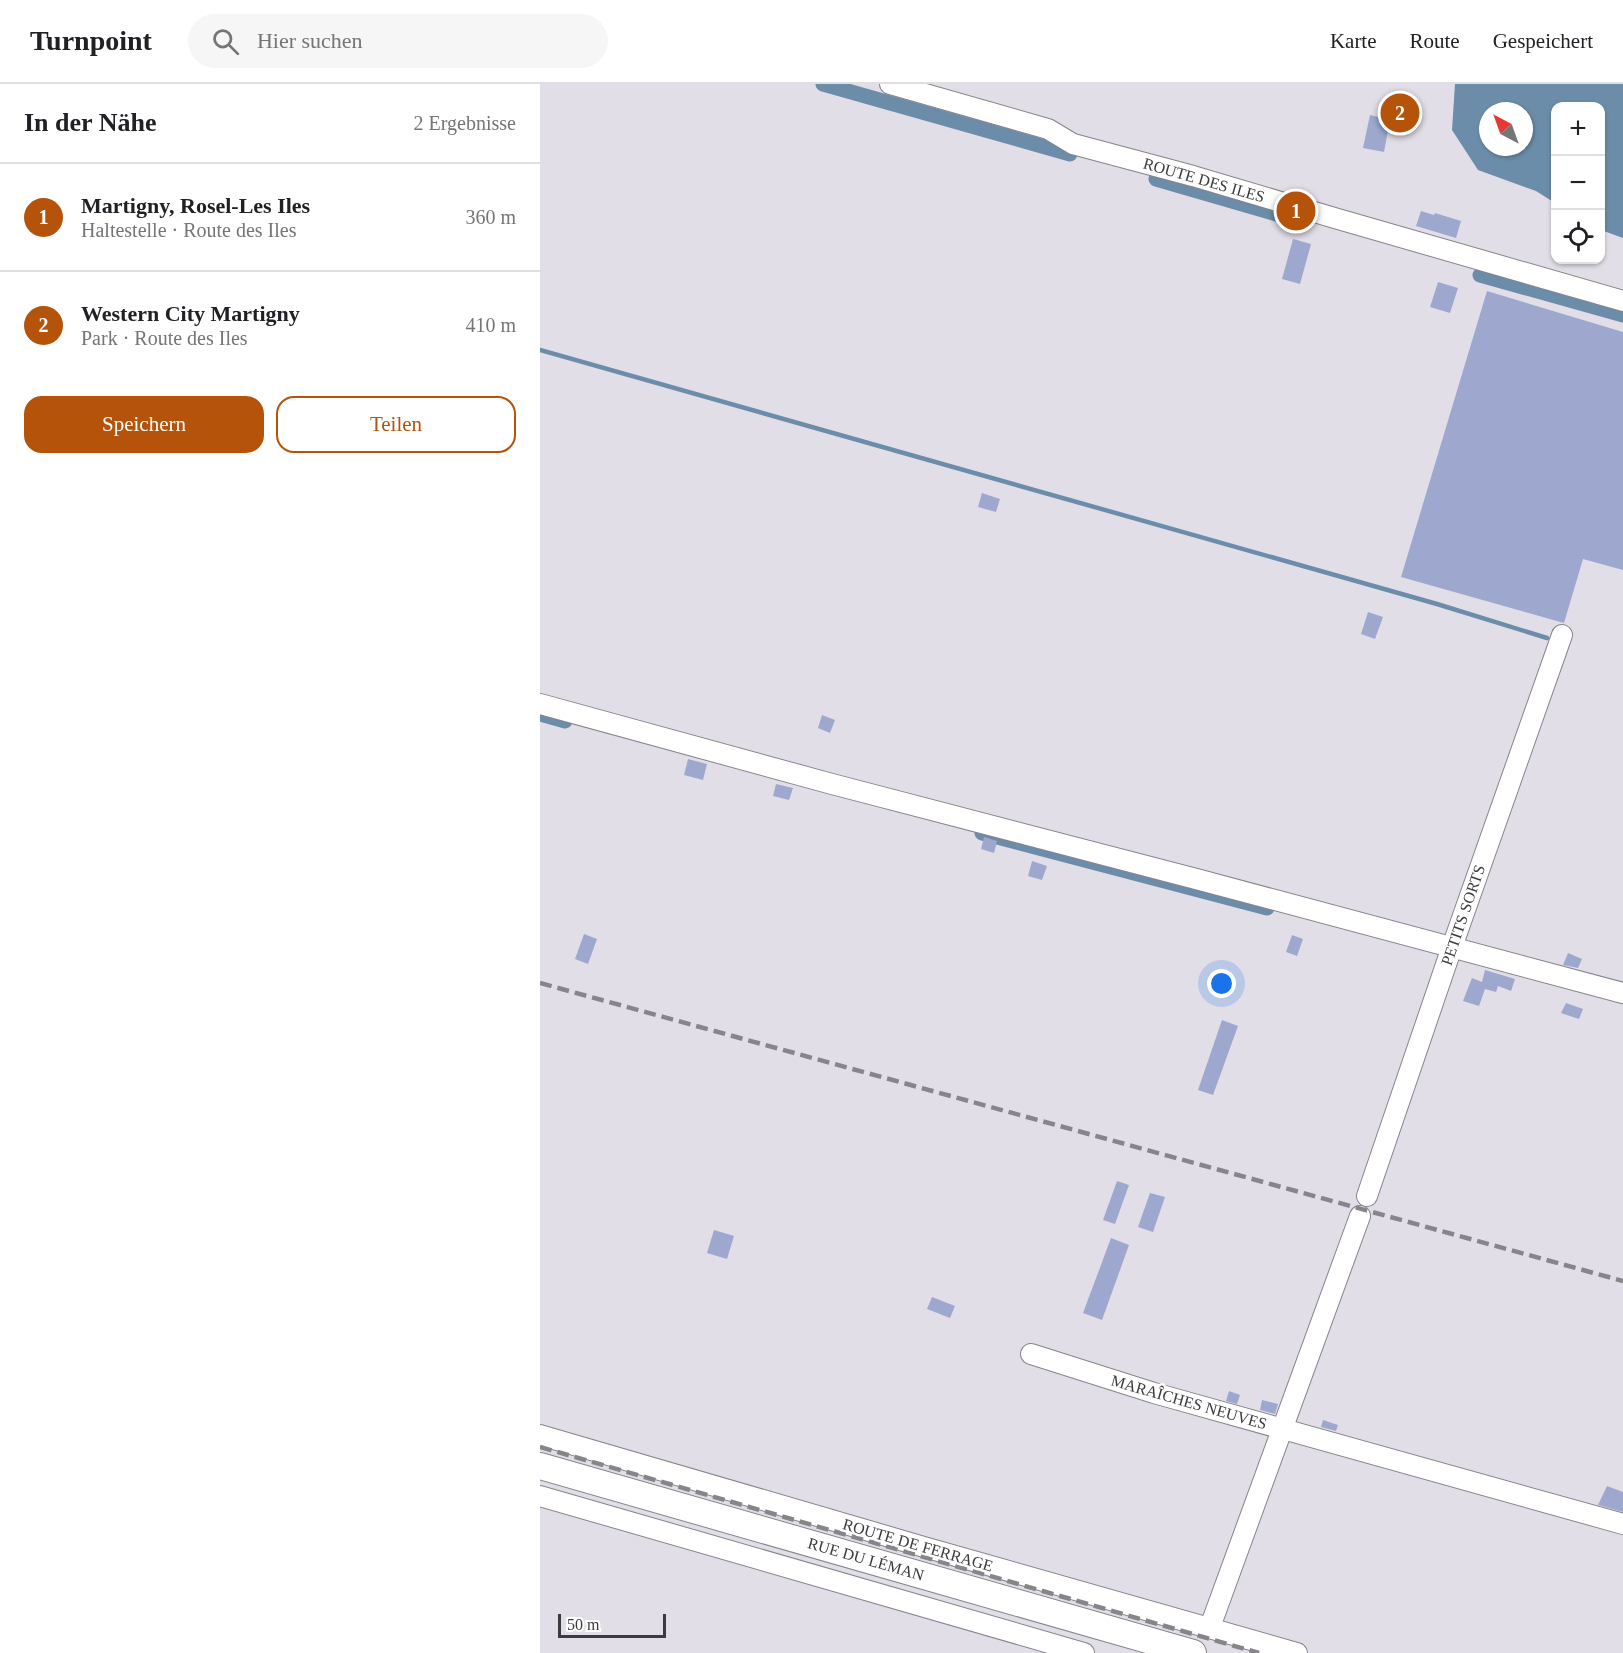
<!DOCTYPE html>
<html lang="de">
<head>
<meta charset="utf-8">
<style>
	:root { --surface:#fff; --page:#f6f6f6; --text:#202124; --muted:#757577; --line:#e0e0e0; --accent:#b45309 }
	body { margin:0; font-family:Georgia,serif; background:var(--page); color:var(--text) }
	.controls { position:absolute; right:18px; top:18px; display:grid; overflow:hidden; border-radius:12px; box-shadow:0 2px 4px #0004 }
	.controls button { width:54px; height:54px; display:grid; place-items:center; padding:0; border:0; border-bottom:2px solid var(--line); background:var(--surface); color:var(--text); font:30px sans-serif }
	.compass { position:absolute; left:939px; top:18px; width:54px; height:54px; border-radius:50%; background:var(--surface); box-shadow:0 2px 4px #0004; rotate:319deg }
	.scale { position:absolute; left:18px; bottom:15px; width:108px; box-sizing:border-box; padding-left:6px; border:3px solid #3b3a3d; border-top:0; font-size:16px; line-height:21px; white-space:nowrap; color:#3b3a3d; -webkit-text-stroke:4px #fff; paint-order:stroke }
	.you { position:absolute; left:682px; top:900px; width:21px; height:21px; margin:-15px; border:4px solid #fff; border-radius:50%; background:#1a73e8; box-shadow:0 0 0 9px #1a73e833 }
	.badge { display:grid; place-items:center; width:39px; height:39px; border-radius:50%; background:var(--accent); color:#fff; font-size:20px; font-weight:700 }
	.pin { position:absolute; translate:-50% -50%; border:3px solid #fff; box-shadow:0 2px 6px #0006 }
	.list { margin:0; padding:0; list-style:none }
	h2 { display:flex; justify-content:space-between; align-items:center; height:78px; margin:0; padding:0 24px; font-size:26px }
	h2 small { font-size:20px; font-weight:400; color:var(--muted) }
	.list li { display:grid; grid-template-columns:39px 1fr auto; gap:18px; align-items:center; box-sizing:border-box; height:108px; padding:0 24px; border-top:2px solid var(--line) }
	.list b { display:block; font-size:22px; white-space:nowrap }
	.list p { margin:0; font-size:20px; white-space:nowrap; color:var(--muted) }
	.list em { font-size:20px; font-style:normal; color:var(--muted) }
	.actions { display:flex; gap:12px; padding:18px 24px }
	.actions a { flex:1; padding:14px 0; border:2px solid var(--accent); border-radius:18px; text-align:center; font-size:21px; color:var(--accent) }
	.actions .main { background:var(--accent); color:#fff }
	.icon { flex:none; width:33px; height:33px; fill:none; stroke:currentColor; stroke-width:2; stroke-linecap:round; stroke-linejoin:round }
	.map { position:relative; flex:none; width:1083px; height:1569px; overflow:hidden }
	header { display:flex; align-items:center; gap:36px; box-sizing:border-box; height:84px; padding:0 30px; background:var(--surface); border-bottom:2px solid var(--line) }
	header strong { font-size:28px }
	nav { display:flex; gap:33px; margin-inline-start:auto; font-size:21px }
	.search { width:420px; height:54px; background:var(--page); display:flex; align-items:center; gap:15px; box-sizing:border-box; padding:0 21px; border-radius:33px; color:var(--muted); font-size:22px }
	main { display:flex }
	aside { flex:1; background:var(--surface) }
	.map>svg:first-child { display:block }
	.water { fill:#6c8da9; fill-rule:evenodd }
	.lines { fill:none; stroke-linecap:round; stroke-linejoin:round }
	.stream { stroke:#6c8da9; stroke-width:4.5 }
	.canal { stroke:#6c8da9; stroke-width:15 }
	.building { fill:#9ea8ce }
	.minor-casing { stroke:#87848c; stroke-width:22 }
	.major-casing { stroke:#87848c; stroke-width:28 }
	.minor { stroke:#fff; stroke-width:20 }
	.major { stroke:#fff; stroke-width:26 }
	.rail { stroke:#87858a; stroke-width:4.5; stroke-dasharray:12 6; stroke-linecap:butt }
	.labels { text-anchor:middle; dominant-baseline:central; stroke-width:5; stroke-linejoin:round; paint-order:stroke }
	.street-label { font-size:16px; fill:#3b3a3d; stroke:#fff }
</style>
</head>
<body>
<header>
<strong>Turnpoint</strong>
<div class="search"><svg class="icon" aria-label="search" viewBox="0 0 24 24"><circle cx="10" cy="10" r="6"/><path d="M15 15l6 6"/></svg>Hier suchen</div>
<nav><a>Karte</a><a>Route</a><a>Gespeichert</a></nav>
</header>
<main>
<aside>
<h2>In der Nähe<small>2 Ergebnisse</small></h2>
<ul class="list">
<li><span class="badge">1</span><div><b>Martigny, Rosel-Les Iles</b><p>Haltestelle · Route des Iles</p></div><em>360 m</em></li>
<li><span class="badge">2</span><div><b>Western City Martigny</b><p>Park · Route des Iles</p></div><em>410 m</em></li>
</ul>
<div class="actions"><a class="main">Speichern</a><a>Teilen</a></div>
</aside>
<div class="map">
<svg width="1083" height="1569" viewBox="0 0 1083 1569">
	<rect width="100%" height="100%" fill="#e1dee7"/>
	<path class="water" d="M 915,0 L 1083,0 L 1083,154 L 1061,146 L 1060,22 L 1016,22 L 1015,119 L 996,107 L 938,86 L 912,46 ZM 948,27 L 984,27 L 984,63 L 948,63 Z"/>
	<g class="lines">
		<path class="stream" d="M 0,266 L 897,520 L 1007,554"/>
		<g class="canal">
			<path d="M 283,0 L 530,70"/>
			<path d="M 616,95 L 740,131"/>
			<path d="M 940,191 L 1083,231"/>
			<path d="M 0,630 L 25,637"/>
			<path d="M 442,749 L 727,824"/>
		</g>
	</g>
	<g class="building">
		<path d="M 830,31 L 850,36 L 844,68 L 823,64 Z"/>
		<path d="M 881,127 L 894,131 L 895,129 L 921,137 L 916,154 L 876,142 Z"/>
		<path d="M 753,155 L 771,160 L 760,200 L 742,195 Z"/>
		<path d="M 898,198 L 918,204 L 910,229 L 890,223 Z"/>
		<path d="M 947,207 L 1083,248 L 1083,486 L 1043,475 L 1024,539 L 861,493 Z"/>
		<path d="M 442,409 L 460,415 L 456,428 L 438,423 Z"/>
		<path d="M 828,528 L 843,533 L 835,555 L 821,550 Z"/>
		<path d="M 282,631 L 295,636 L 290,649 L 278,644 Z"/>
		<path d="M 148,675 L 167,680 L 163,696 L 144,691 Z"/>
		<path d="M 236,700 L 253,704 L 249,716 L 233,712 Z"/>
		<path d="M 444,753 L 457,757 L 454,769 L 441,765 Z"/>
		<path d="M 492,777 L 507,782 L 502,796 L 488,792 Z"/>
		<path d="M 44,850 L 57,855 L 48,880 L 35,875 Z"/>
		<path d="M 752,851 L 763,855 L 757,872 L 746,868 Z"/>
		<path d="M 1028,869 L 1042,875 L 1038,884 L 1023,881 Z"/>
		<path d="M 945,886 L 975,895 L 971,907 L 958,902 L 956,908 L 945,905 L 939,922 L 923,917 L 932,894 L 942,898 Z"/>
		<path d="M 1026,919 L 1043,925 L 1039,935 L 1021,929 Z"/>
		<path d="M 682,936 L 698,942 L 673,1011 L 658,1006 Z"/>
		<path d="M 577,1097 L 589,1101 L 575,1140 L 563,1136 Z"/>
		<path d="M 610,1109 L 625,1113 L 613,1148 L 598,1143 Z"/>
		<path d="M 174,1146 L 194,1152 L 187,1175 L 167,1169 Z"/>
		<path d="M 571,1154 L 589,1161 L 562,1236 L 543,1229 Z"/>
		<path d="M 392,1213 L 415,1222 L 410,1234 L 387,1225 Z"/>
		<path d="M 689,1307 L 700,1311 L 697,1320 L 686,1317 Z"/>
		<path d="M 722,1316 L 738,1320 L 735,1330 L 720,1326 Z"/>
		<path d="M 783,1336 L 798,1341 L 796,1347 L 781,1343 Z"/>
		<path d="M 1067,1402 L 1083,1408 L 1083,1428 L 1058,1421 Z"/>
	</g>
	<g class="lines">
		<defs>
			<g id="minor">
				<path d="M 350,0 L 508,45 L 533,60 L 653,92 L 798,135 L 1083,217"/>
				<path d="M 0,620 L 292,700 L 660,796 L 1083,909"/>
				<path d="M 827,1112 L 912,863 L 1022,551"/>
				<path d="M 491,1270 L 614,1309 L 1083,1440"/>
				<path d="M 0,1351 L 384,1463 L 757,1569"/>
				<path d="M 0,1412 L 544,1569"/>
				<path d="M 670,1543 L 820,1132"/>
			</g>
			<path id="major" d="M 0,1382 L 653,1569"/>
		</defs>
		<use href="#minor" class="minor-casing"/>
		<use href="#major" class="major-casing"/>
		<use href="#minor" class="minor"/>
		<use href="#major" class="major"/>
		<g class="rail">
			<path d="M 0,899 L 1083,1197"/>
			<path d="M 0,1363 L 719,1569"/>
		</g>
	</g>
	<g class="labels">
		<g class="street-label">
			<text transform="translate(664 96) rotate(16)">ROUTE DES ILES</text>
			<text transform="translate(923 831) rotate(-71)">PETITS SORTS</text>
			<text transform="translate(649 1318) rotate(16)">MARAÎCHES NEUVES</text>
			<text transform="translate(378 1461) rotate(16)">ROUTE DE FERRAGE</text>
			<text transform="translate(326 1475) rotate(16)">RUE DU LÉMAN</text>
		</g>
	</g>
</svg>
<div class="controls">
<button>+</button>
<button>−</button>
<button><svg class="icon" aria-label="locate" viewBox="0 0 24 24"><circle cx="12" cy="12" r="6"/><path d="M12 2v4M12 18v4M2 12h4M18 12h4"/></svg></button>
</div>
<svg class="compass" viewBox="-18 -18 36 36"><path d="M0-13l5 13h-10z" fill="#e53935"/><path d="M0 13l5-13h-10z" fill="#757577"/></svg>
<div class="scale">50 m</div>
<div class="you"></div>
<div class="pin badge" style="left:756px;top:127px">1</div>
<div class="pin badge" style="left:860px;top:29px">2</div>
</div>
</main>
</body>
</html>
